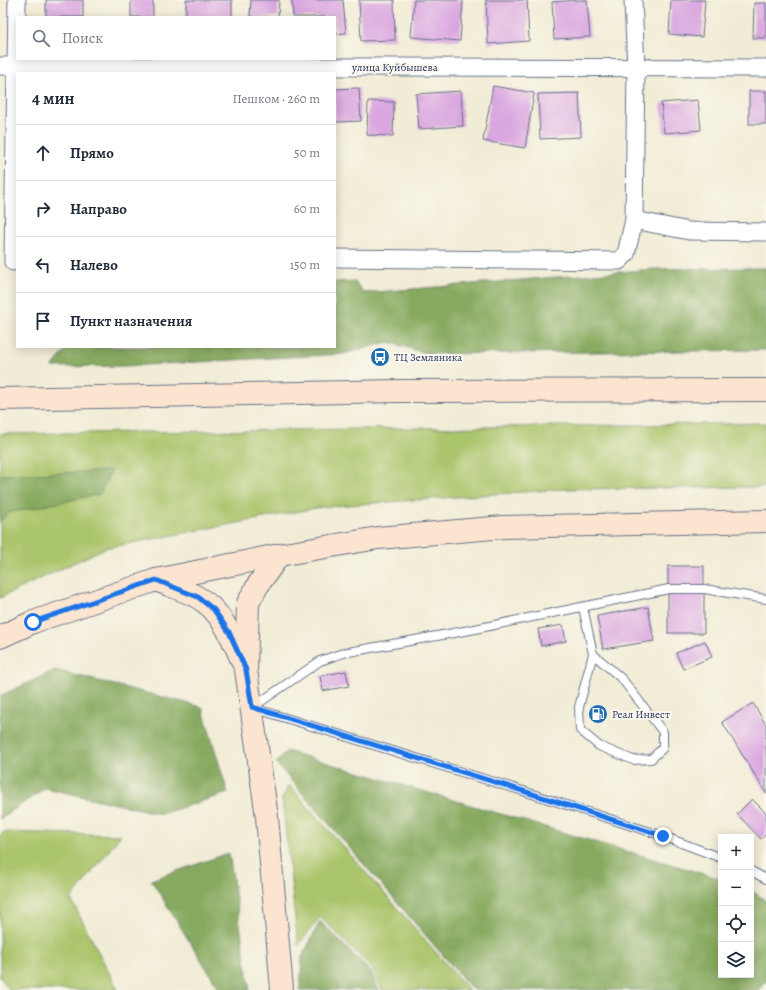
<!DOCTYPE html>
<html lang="ru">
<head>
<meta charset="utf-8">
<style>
	:root { --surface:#fff; --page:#f2f2f3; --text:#1f2937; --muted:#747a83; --line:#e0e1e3 }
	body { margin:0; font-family:Alegreya,serif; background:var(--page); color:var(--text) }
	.controls { position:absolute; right:12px; bottom:12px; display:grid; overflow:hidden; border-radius:0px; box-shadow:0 2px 10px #0003 }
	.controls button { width:36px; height:36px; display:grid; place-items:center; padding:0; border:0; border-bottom:1px solid var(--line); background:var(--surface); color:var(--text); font:20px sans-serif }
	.stop { position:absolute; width:12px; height:12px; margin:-9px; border:3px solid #1a73e8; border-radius:50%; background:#fff }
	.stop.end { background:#1a73e8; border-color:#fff; box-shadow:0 1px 4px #0008 }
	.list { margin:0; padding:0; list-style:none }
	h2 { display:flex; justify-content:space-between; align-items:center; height:52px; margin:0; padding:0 16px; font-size:17px }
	h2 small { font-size:13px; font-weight:400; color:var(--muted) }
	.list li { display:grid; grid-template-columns:26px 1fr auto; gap:12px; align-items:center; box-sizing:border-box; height:56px; padding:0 16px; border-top:1px solid var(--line) }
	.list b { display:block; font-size:15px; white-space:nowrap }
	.list em { font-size:13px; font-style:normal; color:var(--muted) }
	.icon { flex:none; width:22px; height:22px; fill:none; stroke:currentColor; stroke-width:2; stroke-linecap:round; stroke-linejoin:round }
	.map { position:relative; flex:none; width:766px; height:990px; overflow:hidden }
	.search { position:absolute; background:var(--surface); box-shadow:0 2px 10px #0003; left:16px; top:16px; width:320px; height:44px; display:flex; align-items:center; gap:10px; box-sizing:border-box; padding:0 14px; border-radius:0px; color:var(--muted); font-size:15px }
	.panel { position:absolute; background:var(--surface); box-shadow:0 2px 10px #0003; left:16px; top:72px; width:320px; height:276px; border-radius:0px }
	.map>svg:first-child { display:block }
	.green { fill:#abc56c; stroke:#637a65 }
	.forest { fill:#88aa60; stroke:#526c5f }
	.building { fill:#d9a6e0 }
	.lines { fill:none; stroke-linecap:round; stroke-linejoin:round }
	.lane-casing { stroke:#667188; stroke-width:10 }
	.street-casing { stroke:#667188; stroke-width:19 }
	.secondary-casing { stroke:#667188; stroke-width:24 }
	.lane { stroke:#fff; stroke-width:8 }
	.street { stroke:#fff; stroke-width:17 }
	.secondary { stroke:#fce5d0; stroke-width:22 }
	.route { stroke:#1a73e8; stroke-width:5 }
	.labels { text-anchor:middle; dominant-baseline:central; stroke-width:4; stroke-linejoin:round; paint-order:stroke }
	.street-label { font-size:11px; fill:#1b2f5e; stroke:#fbf7ec }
	.poi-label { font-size:11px; fill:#1b2f5e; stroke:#fbf7ec; text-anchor:start }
</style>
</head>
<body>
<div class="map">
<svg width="766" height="990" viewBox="0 0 766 990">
	<rect width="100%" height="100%" fill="#fbf7ec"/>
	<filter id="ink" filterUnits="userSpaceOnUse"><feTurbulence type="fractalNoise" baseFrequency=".025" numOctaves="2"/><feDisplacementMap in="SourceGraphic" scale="8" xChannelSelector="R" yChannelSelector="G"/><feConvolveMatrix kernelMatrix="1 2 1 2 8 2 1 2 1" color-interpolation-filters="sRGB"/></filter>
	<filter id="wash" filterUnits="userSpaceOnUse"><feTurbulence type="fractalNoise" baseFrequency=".012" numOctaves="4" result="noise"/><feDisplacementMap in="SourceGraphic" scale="16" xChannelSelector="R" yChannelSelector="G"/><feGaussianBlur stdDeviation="0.9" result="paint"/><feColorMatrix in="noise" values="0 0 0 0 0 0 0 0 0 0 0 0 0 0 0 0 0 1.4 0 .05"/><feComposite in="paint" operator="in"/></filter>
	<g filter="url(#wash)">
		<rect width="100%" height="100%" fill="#f1ecd5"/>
		<g class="green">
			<path d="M 766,423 L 766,487 L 564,489 L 322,507 L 105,548 L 0,598 L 0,434 Z"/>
			<path d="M 289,785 L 469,990 L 382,990 L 372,969 L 320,917 L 298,946 L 282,799 Z"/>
			<path d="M 4,832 L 121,835 L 71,899 L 118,990 L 10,990 L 0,977 L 0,835 Z"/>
		</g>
		<g class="forest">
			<path d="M 766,268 L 766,350 L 429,354 L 388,342 L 343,354 L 125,366 L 52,367 L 68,347 L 335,347 L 335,282 L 354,281 L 364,293 L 654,269 Z"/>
			<path d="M 111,471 L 100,494 L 8,513 L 0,522 L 0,475 Z"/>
			<path d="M 55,670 L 202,707 L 228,793 L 161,814 L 45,788 L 0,819 L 0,696 Z"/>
			<path d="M 287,751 L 721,879 L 721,975 L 751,975 L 751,890 L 766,901 L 766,982 L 758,990 L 473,990 L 276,763 Z"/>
			<path d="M 229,853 L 250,990 L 220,990 L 151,880 Z"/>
			<path d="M 320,921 L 371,972 L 379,990 L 300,990 L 302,957 Z"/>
		</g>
		<g id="blocks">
			<g class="building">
				<rect x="46" y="0" width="37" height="17"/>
				<rect x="131" y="0" width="22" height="17"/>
				<rect x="186" y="0" width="46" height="17"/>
				<path d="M 251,0 L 279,0 L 278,17 L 250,17 Z"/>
				<path d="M 292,0 L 343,0 L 346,33 L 335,34 L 335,17 L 293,17 Z"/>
				<path d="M 359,0 L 394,0 L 395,40 L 361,41 Z"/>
				<path d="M 414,0 L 463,0 L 460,41 L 411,37 Z"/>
				<path d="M 486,0 L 527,0 L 529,41 L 488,44 Z"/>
				<path d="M 579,0 L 587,0 L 590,37 L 554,39 L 552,2 Z"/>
				<path d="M 671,0 L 705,0 L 702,37 L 669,34 Z"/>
				<path d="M 754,3 L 766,3 L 766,38 L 753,38 Z"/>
				<path d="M 493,86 L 534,93 L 525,148 L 483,141 Z"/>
				<path d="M 359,88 L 361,121 L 335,122 L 335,89 Z"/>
				<path d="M 461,91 L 463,126 L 419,129 L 416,94 Z"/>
				<rect x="749" y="91" width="17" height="33"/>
				<path d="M 579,93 L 581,137 L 540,139 L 538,94 Z"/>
				<path d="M 698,100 L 701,130 L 664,133 L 661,103 Z"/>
				<path d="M 368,101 L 394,102 L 393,136 L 367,135 Z"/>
				<rect x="668" y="566" width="36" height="67"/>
				<path d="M 648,607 L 654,641 L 603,649 L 597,616 Z"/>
				<path d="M 563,625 L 566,641 L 541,646 L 538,629 Z"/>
				<path d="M 705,641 L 712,657 L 683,669 L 676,653 Z"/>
				<path d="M 346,671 L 349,686 L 323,691 L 320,676 Z"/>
				<path d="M 753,703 L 766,725 L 766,793 L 722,722 Z"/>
				<path d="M 752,799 L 766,813 L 766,834 L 761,839 L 737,814 Z"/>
			</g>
		</g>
	</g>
	<g filter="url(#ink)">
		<use href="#blocks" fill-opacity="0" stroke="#667188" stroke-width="1"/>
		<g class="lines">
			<defs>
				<g id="lane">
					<path d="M 583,607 L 593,654 L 579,707 L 580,730 L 599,746 L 633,760 L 651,759 L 663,748 L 663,732 L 622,679 L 593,654"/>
					<path d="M 253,707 L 320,661 L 343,653 L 470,630 L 669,589 L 704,589 L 766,599"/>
					<path d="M 253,708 L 520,790 L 663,836 L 721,858"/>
					<path d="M 751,871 L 766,879"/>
				</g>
				<g id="street">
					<path d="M 0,66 L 766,68"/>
					<path d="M 634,220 L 689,231 L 766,232"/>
					<path d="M 335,258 L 619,261 L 626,254 L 634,220 L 636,68 L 633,0"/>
					<path d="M 13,262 L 17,0"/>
				</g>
				<g id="secondary">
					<path d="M 0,399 L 398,391 L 766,390"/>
					<path d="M 279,555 L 258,585 L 248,603 L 246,670 L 267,817 L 282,990"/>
					<path d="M 156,580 C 170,586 184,590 197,597 C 222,610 233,640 244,665"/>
					<path d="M 0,637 L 33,622 L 156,580 L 279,555 L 378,538 L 504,527 L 766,521"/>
				</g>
			</defs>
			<use href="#lane" class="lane-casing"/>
			<use href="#street" class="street-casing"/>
			<use href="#secondary" class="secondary-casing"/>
			<use href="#lane" class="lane"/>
			<use href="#street" class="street"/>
			<use href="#secondary" class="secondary"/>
		</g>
	</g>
	<g class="lines" filter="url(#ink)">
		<path class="route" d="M 33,622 L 156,580 L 198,597 L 214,610 L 229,632 L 246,670 L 252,707 L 520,790 L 663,836"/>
	</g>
	<defs>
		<symbol id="bus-disc" viewBox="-11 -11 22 22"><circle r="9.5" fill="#1f6fb2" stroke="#fbf7ec"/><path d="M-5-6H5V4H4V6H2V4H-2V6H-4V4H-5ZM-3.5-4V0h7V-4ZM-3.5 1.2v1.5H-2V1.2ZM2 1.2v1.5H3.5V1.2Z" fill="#fff"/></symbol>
		<symbol id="fuel-disc" viewBox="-11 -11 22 22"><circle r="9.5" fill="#1f6fb2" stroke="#fbf7ec"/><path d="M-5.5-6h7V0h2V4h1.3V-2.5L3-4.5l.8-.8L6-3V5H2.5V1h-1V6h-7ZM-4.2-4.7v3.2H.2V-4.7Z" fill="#fff"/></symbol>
	</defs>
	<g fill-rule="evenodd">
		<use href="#bus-disc" x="369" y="346" width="22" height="22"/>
		<use href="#fuel-disc" x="587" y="703" width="22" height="22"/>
	</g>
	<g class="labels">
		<g class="street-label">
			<text x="395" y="67">улица Куйбышева</text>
		</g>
		<g class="poi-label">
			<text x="394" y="357">ТЦ Земляника</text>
			<text x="612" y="714">Реал Инвест</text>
		</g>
	</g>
</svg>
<div class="controls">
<button>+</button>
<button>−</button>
<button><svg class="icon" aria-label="locate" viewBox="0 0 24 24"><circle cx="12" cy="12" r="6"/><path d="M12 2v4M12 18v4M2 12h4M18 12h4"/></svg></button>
<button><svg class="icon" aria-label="layers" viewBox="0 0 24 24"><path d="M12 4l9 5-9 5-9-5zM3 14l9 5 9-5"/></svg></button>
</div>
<div class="stop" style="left:33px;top:622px"></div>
<div class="stop end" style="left:663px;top:836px"></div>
<div class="search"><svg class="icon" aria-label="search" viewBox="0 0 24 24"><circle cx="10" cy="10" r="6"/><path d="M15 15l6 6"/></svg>Поиск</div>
<section class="panel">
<h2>4 мин<small>Пешком · 260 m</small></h2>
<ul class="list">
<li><svg class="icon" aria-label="ahead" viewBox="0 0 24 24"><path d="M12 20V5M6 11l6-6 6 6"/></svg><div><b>Прямо</b></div><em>50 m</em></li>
<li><svg class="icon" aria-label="right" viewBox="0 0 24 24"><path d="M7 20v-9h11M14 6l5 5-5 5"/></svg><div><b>Направо</b></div><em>60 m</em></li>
<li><svg class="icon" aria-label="left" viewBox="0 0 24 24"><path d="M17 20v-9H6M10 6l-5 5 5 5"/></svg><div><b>Налево</b></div><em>150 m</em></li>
<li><svg class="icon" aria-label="arrive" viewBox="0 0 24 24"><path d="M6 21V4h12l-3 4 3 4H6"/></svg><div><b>Пункт назначения</b></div></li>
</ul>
</section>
</div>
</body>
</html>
